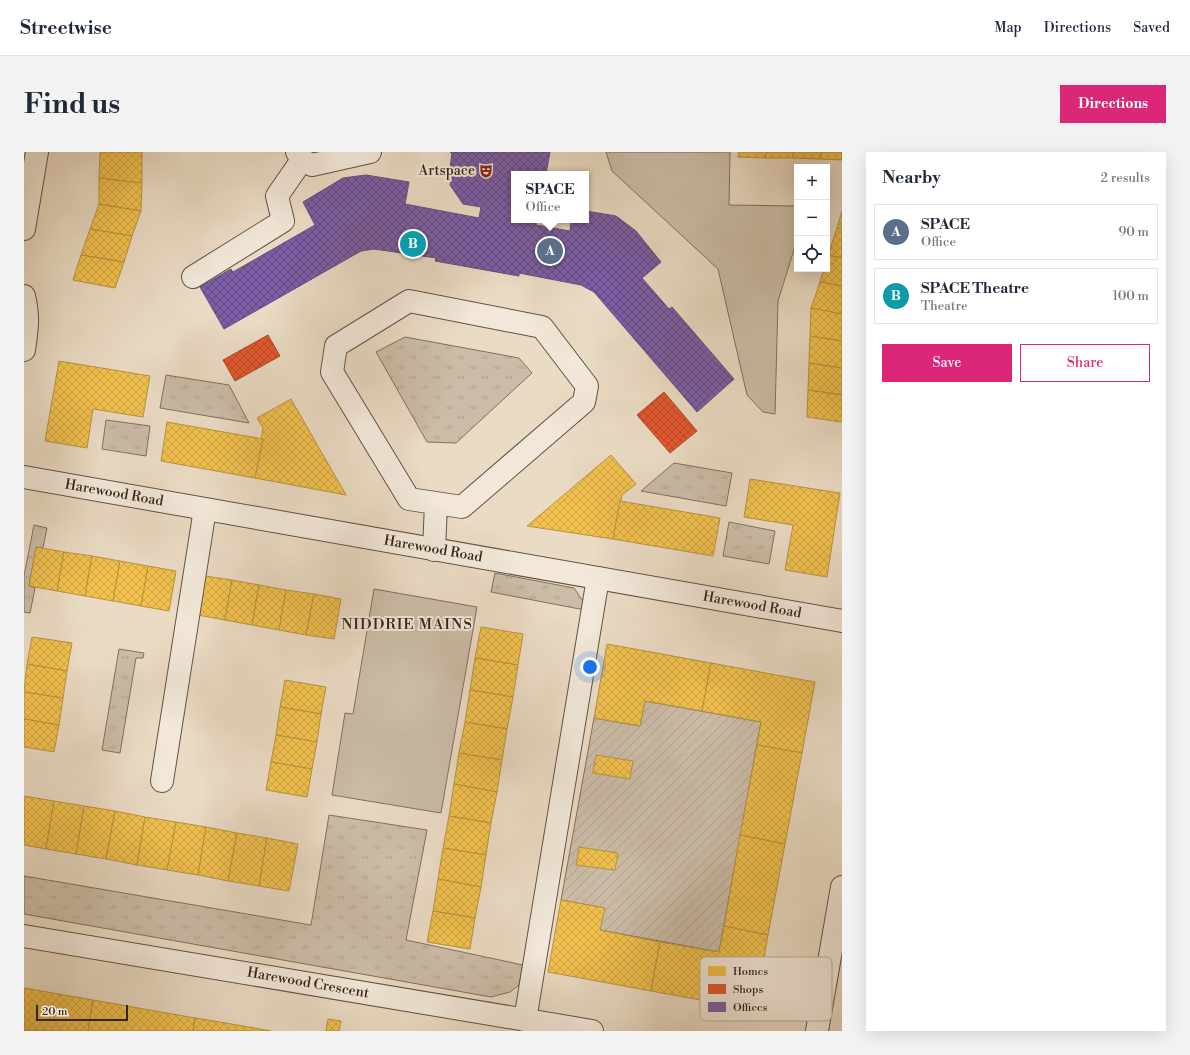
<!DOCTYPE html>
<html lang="en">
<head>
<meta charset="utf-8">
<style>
	:root { --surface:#fff; --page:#f2f2f3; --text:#1f2937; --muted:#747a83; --line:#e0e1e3; --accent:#db2777 }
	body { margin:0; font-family:"Libre Bodoni",serif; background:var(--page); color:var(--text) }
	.controls { position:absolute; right:12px; top:12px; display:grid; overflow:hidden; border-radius:0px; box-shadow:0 4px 16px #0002 }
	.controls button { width:36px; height:36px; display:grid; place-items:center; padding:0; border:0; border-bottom:1px solid var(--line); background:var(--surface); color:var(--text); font:20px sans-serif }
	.scale { position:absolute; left:12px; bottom:10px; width:92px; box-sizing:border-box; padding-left:4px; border:2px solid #342519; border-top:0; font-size:11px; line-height:14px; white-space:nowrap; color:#342519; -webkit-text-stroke:3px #f1e8d9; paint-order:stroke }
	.you { position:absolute; left:566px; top:515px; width:14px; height:14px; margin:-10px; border:3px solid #fff; border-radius:50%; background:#1a73e8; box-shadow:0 0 0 6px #1a73e833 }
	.badge { display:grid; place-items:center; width:26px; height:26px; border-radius:50%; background:var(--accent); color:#fff; font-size:13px; font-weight:700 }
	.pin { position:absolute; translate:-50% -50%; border:2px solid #fff; box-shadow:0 1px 4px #0006 }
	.popup { position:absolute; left:487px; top:19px; width:78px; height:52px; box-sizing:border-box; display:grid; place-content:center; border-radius:0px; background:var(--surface); filter:drop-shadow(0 1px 3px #0005); font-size:13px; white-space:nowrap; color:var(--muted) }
	.popup b { font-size:15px; color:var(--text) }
	.popup::after { content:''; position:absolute; left:50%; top:100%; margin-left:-8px; border:8px solid transparent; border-top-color:var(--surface) }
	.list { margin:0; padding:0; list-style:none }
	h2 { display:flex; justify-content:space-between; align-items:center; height:52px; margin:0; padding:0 16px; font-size:17px }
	h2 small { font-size:13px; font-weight:400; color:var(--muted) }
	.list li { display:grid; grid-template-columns:26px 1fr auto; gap:12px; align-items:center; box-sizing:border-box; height:56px; margin:0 8px 8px; padding:0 8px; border:1px solid var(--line); border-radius:0px }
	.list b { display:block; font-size:15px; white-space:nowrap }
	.list p { margin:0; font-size:13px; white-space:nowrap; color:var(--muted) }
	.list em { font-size:13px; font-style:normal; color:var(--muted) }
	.actions { display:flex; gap:8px; padding:12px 16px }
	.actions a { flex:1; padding:9px 0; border:1px solid var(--accent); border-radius:0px; text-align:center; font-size:14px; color:var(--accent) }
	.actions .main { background:var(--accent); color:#fff }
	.icon { flex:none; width:22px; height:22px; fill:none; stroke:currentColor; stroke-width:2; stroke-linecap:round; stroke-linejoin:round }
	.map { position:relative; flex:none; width:818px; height:879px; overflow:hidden; border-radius:0px }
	header { display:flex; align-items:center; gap:24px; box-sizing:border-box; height:56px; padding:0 20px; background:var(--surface); border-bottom:1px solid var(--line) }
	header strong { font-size:19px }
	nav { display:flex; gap:22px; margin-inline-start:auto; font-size:14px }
	.intro { display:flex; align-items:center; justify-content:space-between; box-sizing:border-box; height:96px; padding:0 24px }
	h1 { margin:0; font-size:28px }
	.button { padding:10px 18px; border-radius:0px; background:var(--accent); color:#fff; font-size:14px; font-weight:700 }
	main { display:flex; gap:24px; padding:0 24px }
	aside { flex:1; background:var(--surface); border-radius:0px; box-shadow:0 4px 16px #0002 }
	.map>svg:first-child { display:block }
	.grass { fill:url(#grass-tufts); stroke:#807060 }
	.park { fill:#cbbca7; stroke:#807060 }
	.garden { fill:url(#garden-furrows); stroke:#807060 }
	.homes { fill:url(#homes-cross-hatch); stroke:#b9923e }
	.shops { fill:url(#shops-cross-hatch); stroke:#af4828 }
	.offices { fill:url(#offices-cross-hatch); stroke:#664d7c }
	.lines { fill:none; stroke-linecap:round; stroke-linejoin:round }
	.minor-casing { stroke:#625244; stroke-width:24 }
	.minor { stroke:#f1e8d9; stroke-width:22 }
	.labels { text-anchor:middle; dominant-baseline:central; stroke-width:4; stroke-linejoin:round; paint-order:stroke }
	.poi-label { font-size:14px; fill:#342519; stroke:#f1e8d9; text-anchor:end }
	.street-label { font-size:14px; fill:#342519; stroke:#f1e8d9 }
	.neighbourhood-label { font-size:15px; letter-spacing:1px; fill:#342519; stroke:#f1e8d9 }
	.key { fill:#f1e8d9; stroke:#b8ae9f; stroke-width:1 }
	.key-label { font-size:11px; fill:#342519 }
</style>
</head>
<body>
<header>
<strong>Streetwise</strong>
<nav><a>Map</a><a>Directions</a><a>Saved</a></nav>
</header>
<div class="intro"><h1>Find us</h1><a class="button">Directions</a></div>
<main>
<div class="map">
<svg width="818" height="879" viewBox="0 0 818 879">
	<defs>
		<pattern id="grass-tufts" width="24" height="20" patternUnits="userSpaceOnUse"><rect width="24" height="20" fill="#cbbca7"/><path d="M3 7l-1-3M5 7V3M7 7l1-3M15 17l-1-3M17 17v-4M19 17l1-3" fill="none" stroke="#afa18f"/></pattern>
		<pattern id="garden-furrows" width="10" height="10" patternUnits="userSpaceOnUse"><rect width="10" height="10" fill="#cbbca7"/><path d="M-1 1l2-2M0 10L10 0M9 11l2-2" fill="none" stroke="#afa18f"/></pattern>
		<pattern id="homes-cross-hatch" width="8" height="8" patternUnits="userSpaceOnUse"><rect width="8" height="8" fill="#f2c14e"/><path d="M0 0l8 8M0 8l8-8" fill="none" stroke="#d0a644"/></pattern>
		<pattern id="shops-cross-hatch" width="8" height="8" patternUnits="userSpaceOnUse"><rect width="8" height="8" fill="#e4572e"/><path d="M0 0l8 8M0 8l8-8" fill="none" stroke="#ba4826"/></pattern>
		<pattern id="offices-cross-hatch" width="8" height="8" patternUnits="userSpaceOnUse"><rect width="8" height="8" fill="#7b5ea7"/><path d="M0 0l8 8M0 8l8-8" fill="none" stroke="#60497f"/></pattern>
	</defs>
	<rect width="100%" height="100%" fill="#eadbc4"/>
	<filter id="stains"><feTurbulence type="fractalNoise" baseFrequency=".005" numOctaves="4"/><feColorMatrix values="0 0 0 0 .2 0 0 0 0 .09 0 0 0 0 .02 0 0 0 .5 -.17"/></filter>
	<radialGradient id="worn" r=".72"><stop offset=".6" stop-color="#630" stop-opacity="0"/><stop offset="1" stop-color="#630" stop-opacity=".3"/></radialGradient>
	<g class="grass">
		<path d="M 381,185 L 495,206 L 508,221 L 432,291 L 403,290 L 352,200 Z"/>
		<path d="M 142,223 L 205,233 L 225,271 L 136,256 Z"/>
		<path d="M 82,268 L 126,274 L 122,304 L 78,297 Z"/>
		<path d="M 650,311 L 708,321 L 702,354 L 617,339 Z"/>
		<path d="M 705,370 L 751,379 L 745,412 L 699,404 Z"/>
		<path d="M 10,373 L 23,376 L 19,396 L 12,395 L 5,434 L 11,436 L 6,461 L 0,460 L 0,424 Z"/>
		<path d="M 471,421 L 550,436 L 566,459 L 467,440 Z"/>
		<path d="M 95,497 L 120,501 L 119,506 L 112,506 L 96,601 L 78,598 Z"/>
		<path d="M 305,663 L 403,678 L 382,788 L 499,813 L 495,833 L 486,840 L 467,845 L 0,762 L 0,724 L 287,773 Z"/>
	</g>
	<g class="park">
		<path d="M 582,0 L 706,0 L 705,53 L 773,54 L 773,88 L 754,149 L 751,262 L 739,260 L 723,243 L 694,117 L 588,19 Z"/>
		<path d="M 350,437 L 453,455 L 417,661 L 308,643 L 321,561 L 329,562 Z"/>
	</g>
	<path class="garden" d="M 621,549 L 737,570 L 695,800 L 576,778 L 580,756 L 537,748 L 570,566 L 616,574 Z"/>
	<g class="homes">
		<path d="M 76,0 L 118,0 L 118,31 L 75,26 Z"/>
		<path d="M 715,0 L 743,0 L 741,6 L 714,5 Z"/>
		<path d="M 743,0 L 770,0 L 768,6 L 741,6 Z"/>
		<path d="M 770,0 L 797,0 L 796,7 L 768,6 Z"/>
		<path d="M 797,0 L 818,0 L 818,8 L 796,7 Z"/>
		<path d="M 75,26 L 118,31 L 117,59 L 75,52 Z"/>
		<path d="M 75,52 L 117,59 L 108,84 L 66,77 Z"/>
		<path d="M 818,59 L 818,77 L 813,76 Z"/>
		<path d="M 813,76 L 818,77 L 818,106 L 804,103 Z"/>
		<path d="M 66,77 L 108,84 L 100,110 L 57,103 Z"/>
		<path d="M 57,103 L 100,110 L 91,136 L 49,128 Z"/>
		<path d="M 804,103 L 818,106 L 818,134 L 796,130 L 800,117 L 803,117 Z"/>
		<path d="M 796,130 L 818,134 L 818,162 L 787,156 Z"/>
		<path d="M 787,156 L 818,162 L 818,189 L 786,184 Z"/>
		<path d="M 786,184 L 818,189 L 818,216 L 785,211 Z"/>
		<path d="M 35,209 L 126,224 L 119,265 L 69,257 L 63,296 L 21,289 Z"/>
		<path d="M 785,211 L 818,216 L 818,243 L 784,238 Z"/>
		<path d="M 784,238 L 818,243 L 818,270 L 783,265 Z"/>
		<path d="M 267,247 L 322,343 L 231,326 L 239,276 L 233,266 Z"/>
		<path d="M 143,270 L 239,287 L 231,326 L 137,309 Z"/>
		<path d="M 587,303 L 612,332 L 598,343 L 589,387 L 503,374 Z"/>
		<path d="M 726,327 L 816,341 L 803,425 L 761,418 L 769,373 L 720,365 Z"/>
		<path d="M 596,349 L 696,366 L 689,404 L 589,387 Z"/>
		<path d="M 12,395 L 40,400 L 33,439 L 5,434 Z"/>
		<path d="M 40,400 L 68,404 L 61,444 L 33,439 Z"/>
		<path d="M 68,404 L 96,409 L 89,449 L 61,444 Z"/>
		<path d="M 96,409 L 124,414 L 117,454 L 89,449 Z"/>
		<path d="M 124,414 L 152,419 L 145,459 L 117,454 Z"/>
		<path d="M 181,424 L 208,428 L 201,468 L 174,463 Z"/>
		<path d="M 208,428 L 235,433 L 228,473 L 201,468 Z"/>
		<path d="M 235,433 L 262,438 L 255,478 L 228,473 Z"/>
		<path d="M 262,438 L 290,442 L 282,483 L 255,478 Z"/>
		<path d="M 290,442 L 317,447 L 310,487 L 282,483 Z"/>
		<path d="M 457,475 L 499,482 L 494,513 L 451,506 Z"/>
		<path d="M 8,485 L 48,491 L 43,519 L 3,512 Z"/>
		<path d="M 583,492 L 687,511 L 678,559 L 621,549 L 616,574 L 570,566 Z"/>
		<path d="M 451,506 L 494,513 L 489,545 L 446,538 Z"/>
		<path d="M 687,511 L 791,530 L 778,601 L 733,593 L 737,570 L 678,559 Z"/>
		<path d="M 3,512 L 43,519 L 39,546 L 0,540 Z"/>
		<path d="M 261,528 L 302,535 L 297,562 L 256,555 Z"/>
		<path d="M 446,538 L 489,545 L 483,577 L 441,570 Z"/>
		<path d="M 0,540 L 39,546 L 35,573 L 0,567 Z"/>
		<path d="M 256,555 L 297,562 L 293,590 L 252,583 Z"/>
		<path d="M 0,567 L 35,573 L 30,600 L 0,595 Z"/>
		<path d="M 441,570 L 483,577 L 478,608 L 435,601 Z"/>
		<path d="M 252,583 L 293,590 L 288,617 L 247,610 Z"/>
		<path d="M 733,593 L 778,601 L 761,692 L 716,683 Z"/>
		<path d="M 435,601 L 478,608 L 473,640 L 430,632 Z"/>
		<path d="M 572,603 L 609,609 L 606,627 L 569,621 Z"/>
		<path d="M 247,610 L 288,617 L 283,645 L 242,638 Z"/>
		<path d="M 430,632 L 473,640 L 467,671 L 425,664 Z"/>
		<path d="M 0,644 L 30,649 L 22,697 L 0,693 Z"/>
		<path d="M 30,649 L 60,654 L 52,702 L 22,697 Z"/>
		<path d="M 60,654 L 91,659 L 82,707 L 52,702 Z"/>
		<path d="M 91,659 L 121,665 L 113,713 L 82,707 Z"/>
		<path d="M 425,664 L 467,671 L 462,703 L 419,696 Z"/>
		<path d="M 121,665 L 152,670 L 143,718 L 113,713 Z"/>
		<path d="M 152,670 L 182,675 L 174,723 L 143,718 Z"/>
		<path d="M 182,675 L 213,681 L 204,729 L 174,723 Z"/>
		<path d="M 213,681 L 243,686 L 235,734 L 204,729 Z"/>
		<path d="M 716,683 L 761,692 L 744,783 L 700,774 Z"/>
		<path d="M 243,686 L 274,692 L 265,739 L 235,734 Z"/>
		<path d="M 555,695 L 594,701 L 591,718 L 552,713 Z"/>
		<path d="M 419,696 L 462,703 L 457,735 L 414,727 Z"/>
		<path d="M 414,727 L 457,735 L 451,766 L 409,759 Z"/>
		<path d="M 537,748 L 581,756 L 576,778 L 636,790 L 627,839 L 524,820 Z"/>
		<path d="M 409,759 L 451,766 L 446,797 L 403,790 Z"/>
		<path d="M 700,774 L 744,783 L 731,858 L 627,839 L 636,790 L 695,800 Z"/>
		<path d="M 0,836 L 69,848 L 64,879 L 0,879 Z"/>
		<path d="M 69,848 L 171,866 L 169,879 L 64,879 Z"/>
		<path d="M 171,866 L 196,870 L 247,879 L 169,879 Z"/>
		<path d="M 304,867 L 317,869 L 315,879 L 302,879 Z"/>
	</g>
	<g class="shops">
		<path d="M 244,183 L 256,204 L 211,229 L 199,208 Z"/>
		<path d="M 640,240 L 673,279 L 646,301 L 613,263 Z"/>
	</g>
	<path class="offices" d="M 426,0 L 526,0 L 522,22 L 490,22 L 490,68 L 513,68 L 512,73 L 546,79 L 547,68 L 562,68 L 562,59 L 592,64 L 612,79 L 637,110 L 618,126 L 645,157 L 648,155 L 710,227 L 673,260 L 570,140 L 557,133 L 495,121 L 495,124 L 411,109 L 412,106 L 350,97 L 337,99 L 200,177 L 176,135 L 207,117 L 209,120 L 291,73 L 279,50 L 319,26 L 342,23 L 385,30 L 381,52 L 455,66 L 457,55 L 439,52 L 426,33 L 429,17 L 426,16 L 428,1 Z"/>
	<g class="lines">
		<defs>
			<g id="minor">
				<path d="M 273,0 L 278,8 L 288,13 L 346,0"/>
				<path d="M 0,77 L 13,0"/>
				<path d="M 169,125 L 259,69 L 253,44 L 278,8"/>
				<path d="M 0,144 C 5,165 3,177 0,198"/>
				<path d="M 385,149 L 518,175 L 563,234 L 560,250 L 438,355 L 385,347 L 308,220 L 312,194 Z"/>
				<path d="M 0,325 L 818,469"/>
				<path d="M 410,398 L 412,352"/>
				<path d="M 138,629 L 181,357"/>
				<path d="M 0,784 L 568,879"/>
				<path d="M 501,868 L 574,426"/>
				<path d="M 793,879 L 818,735"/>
			</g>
		</defs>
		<use href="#minor" class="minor-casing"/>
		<use href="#minor" class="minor"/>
	</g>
	<defs>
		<symbol id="theatre-bare" viewBox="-9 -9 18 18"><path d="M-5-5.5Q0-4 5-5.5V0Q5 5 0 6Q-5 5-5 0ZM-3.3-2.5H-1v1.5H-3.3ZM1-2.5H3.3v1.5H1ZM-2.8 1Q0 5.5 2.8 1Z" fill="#8f2418" stroke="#f1e8d9" stroke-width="2.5" paint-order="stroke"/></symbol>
	</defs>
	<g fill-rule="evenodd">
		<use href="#theatre-bare" x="452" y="9" width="20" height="20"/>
	</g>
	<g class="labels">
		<g class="poi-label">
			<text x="451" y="19">Artspace</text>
		</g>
		<g class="street-label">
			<text transform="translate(90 341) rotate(10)">Harewood Road</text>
			<text transform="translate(409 397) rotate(10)">Harewood Road</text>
			<text transform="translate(728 453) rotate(10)">Harewood Road</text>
			<text transform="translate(284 831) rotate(10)">Harewood Crescent</text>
		</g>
		<g class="neighbourhood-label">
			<text x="383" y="472">NIDDRIE MAINS</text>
		</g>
	</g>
	<rect x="676" y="805" width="132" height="64" rx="6" class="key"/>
	<rect x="684" y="814" width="18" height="10" fill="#f2c14e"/>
	<rect x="684" y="832" width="18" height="10" fill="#e4572e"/>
	<rect x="684" y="850" width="18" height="10" fill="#7b5ea7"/>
	<g class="key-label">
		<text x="709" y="823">Homes</text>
		<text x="709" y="841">Shops</text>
		<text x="709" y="859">Offices</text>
	</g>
	<rect width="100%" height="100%" filter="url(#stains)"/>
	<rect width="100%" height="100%" fill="url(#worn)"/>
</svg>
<div class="controls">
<button>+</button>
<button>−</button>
<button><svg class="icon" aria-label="locate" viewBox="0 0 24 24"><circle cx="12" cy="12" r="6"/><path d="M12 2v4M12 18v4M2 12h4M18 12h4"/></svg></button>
</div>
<div class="scale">20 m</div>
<div class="you"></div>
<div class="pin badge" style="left:526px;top:99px;background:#5c6f8a">A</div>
<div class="popup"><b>SPACE</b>Office</div>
<div class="pin badge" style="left:389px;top:92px;background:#0f9aa8">B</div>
</div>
<aside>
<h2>Nearby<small>2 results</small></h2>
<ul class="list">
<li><span class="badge" style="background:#5c6f8a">A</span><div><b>SPACE</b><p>Office</p></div><em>90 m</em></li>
<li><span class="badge" style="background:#0f9aa8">B</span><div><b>SPACE Theatre</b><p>Theatre</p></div><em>100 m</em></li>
</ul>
<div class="actions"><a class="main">Save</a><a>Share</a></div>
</aside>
</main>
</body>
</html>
